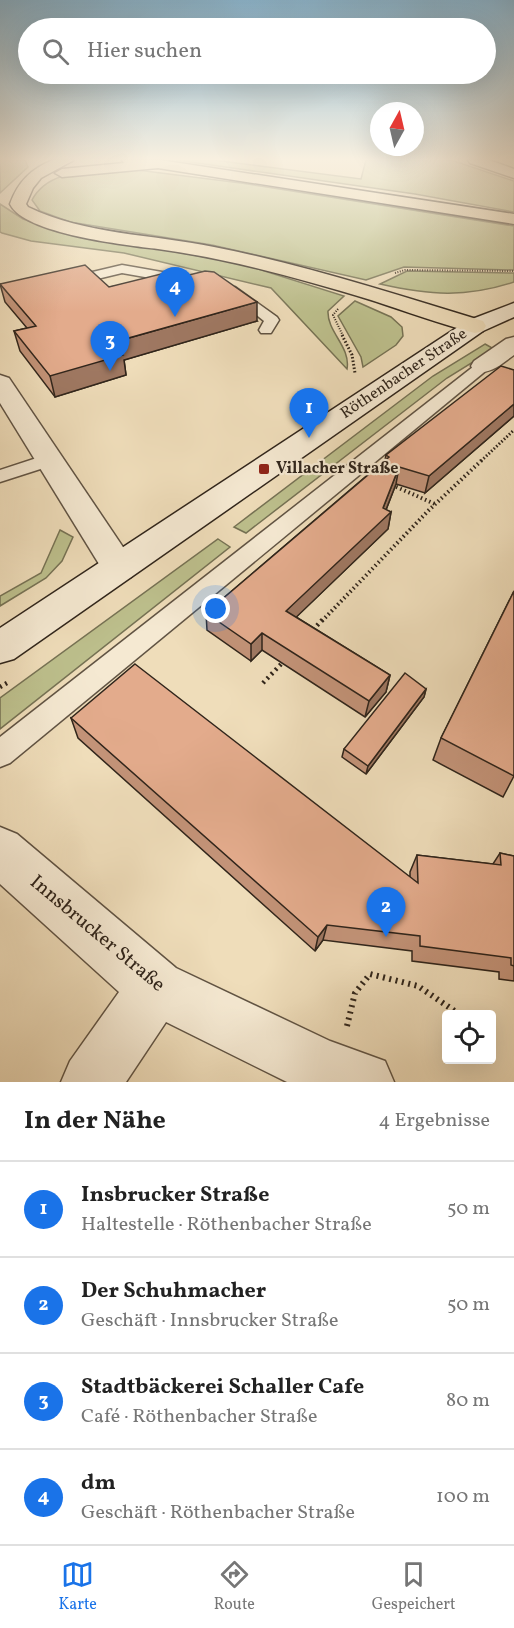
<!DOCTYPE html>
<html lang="de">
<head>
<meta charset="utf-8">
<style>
	:root { --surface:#fff; --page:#f6f6f6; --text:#222; --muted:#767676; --line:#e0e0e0; --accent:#1a73e8 }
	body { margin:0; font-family:Vollkorn,serif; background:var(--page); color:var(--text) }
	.controls { position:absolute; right:18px; bottom:18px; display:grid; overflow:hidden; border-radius:6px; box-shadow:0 6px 24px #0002 }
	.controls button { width:54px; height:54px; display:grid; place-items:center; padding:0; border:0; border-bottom:2px solid var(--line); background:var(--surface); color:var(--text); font:30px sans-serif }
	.compass { position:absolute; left:370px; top:102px; width:54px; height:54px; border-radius:50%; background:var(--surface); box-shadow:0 6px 24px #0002; rotate:8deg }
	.you { position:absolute; left:216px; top:609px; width:21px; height:21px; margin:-15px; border:4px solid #fff; border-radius:50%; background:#1a73e8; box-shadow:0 0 0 9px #1a73e833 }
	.badge { display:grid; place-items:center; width:39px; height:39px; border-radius:50%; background:var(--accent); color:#fff; font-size:20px; font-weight:700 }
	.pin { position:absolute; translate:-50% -50px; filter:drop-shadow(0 2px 3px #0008) }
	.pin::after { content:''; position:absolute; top:32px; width:21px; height:18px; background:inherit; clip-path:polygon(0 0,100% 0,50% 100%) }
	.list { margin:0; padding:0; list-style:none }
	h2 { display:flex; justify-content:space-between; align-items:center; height:78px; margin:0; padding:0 24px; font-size:26px }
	h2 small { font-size:20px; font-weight:400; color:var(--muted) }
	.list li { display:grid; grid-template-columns:39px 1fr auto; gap:18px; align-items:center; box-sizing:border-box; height:96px; padding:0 24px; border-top:2px solid var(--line) }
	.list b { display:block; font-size:22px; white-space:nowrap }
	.list p { margin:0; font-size:20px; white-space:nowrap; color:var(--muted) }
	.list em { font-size:20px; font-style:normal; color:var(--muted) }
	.icon { flex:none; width:33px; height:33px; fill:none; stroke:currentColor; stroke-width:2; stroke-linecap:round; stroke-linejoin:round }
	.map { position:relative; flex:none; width:514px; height:1082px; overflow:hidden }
	.search { position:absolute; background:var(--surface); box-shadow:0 6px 24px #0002; left:18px; right:18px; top:18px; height:66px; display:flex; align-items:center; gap:15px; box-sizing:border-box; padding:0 21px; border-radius:33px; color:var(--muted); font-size:22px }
	.sheet { height:462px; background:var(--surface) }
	nav { display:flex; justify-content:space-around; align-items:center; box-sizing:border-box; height:84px; border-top:2px solid var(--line); background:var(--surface); font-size:16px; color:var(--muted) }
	nav a { display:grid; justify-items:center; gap:3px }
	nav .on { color:var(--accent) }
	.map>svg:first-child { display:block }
	.green { fill:#bdc08d; stroke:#767254; stroke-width:1.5 }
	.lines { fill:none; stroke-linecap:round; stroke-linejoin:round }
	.lane-casing { stroke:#605343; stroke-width:3 }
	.street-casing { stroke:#605343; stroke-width:3 }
	.secondary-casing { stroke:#30251b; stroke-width:3 }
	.primary-casing { stroke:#30251b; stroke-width:3 }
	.path-far4 { stroke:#30251b; stroke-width:2; stroke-dasharray:1 1.5; stroke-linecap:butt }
	.path-far3 { stroke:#30251b; stroke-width:3; stroke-dasharray:1.5 2; stroke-linecap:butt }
	.path-far2 { stroke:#30251b; stroke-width:4; stroke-dasharray:1.5 3; stroke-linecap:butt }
	.path-far1 { stroke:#30251b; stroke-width:4.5; stroke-dasharray:2 4; stroke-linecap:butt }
	.path { stroke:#30251b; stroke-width:6; stroke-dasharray:2 4.5; stroke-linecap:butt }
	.lane { fill:#f5e9d2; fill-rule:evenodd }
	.street { fill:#f5e9d2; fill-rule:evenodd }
	.secondary { fill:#f5e9d2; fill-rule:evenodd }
	.primary { fill:#efddba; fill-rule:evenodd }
	.wall { fill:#c39378; stroke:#30251b; stroke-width:1.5 }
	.shaded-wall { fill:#9f7862; stroke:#30251b; stroke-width:1.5 }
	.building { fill:#e3ab8c; stroke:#30251b; stroke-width:1.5 }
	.poi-dot { fill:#8f2418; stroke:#f5e9d2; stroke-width:2 }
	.labels { text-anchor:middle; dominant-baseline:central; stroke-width:4.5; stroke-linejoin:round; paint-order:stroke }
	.street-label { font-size:16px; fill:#30251b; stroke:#f5e9d2 }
	.poi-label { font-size:16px; font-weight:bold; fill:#30251b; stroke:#f5e9d2; text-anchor:start }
	.near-street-label { font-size:20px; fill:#30251b; stroke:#f5e9d2 }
</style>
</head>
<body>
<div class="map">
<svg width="514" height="1082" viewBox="0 0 514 1082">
	<rect width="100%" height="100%" fill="#efddba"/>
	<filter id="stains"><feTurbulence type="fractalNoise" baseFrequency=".00333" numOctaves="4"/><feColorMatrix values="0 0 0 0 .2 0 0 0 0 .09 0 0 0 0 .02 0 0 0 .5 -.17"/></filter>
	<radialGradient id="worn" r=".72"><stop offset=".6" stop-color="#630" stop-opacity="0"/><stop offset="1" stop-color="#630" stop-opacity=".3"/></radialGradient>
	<g class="green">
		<path d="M 0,160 L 25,160 L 28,167 L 0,193 Z"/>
		<path d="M 176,160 L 213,160 L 361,179 L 366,160 L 451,160 L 514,181 L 514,212 L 415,194 Z"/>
		<path d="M 121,168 L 241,183 L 514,226 L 514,270 L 404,267 L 366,280 L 212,245 L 70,222 L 40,211 L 32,200 C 48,169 90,172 121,168 Z"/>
		<path d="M 0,204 L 23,219 L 62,232 L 239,263 L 344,296 L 328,311 C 327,332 351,347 347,369 L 271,288 L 124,253 L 31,241 L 2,233 L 0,232 Z"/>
		<path d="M 407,271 L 514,273 L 514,282 C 466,298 429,295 380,284 Z"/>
		<path d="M 355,301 L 391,317 L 402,327 L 403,336 L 396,345 L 363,367 L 361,357 L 338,316 Z"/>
		<path d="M 485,344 L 494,349 L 447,378 L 246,533 L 234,527 L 433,376 Z"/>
		<path d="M 60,530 L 73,537 L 62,561 L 46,578 L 0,606 L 0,596 L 41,573 Z"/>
		<path d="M 218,539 L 230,547 L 0,729 L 0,698 Z"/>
	</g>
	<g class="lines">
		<defs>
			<g id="lane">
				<path d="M 122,265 L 202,279 L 208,283 L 202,287 L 122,273 L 68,286 L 62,282 L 63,279 Z"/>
				<path d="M 235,287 L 277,317 L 279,320 L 271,333 L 261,333 L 259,330 L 264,321 L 230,294 L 228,291 Z"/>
				<path d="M 483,361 L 491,366 L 488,369 L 10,763 L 0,767 L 0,737 L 478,363 Z"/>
				<path d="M 49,454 L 56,456 L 58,460 L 56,464 L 0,482 L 0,470 Z"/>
			</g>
			<g id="street">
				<path d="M 514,337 L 514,355 C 501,364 491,375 474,371 L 471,366 L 474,361 L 506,339 Z"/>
				<path d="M 0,375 L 9,378 L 131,559 L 136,568 L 131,577 L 119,580 L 107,577 L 0,403 Z"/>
				<path d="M 0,827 L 17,834 L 176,968 L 330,1041 L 385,1061 L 394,1082 L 287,1082 L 166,1022 L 126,1082 L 61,1082 L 70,1061 L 119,992 L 0,884 Z"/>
			</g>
			<g id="secondary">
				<path d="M 468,160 L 489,160 L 514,169 L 514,178 L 470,163 Z"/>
				<path d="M 514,303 L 514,317 L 483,331 L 14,659 L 0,663 L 0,628 L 467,321 Z"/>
			</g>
			<g id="primary">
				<path d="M 53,160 L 74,160 L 41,178 L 33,188 L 26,204 L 28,207 C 86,235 152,234 214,247 C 305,265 394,294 483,321 L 486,326 L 483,331 L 475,333 C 440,324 405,311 371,300 C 301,279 231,259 158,249 C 126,245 24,234 10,204 C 18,182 31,169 53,160 Z"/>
				<path d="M 122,160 L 160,160 L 514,214 L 514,224 L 158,168 L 62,177 L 55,173 L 62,169 L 124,163 Z"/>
			</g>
		</defs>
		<use href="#lane" class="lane-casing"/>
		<use href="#street" class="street-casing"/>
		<use href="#secondary" class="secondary-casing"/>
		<use href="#primary" class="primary-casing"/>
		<g class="path-far4">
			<path d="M 395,273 L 405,270 L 514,271"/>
			<path d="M 338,309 L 333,315 L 343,336"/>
		</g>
		<g class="path-far3">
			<path d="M 342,335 L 352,355 L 355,373"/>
			<path d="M 481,461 L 514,430"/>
		</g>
		<g class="path-far2">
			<path d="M 392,485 L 435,504"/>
			<path d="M 322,621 L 429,510 L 482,460"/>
		</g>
		<g class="path-far1">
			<path d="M 313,630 L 323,619"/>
			<path d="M 263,683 L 285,660"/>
			<path d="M 0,687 L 7,683"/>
		</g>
		<path class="path" d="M 347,1026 L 355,993 L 370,974 L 418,986 L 459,1014"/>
		<use href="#lane" class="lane"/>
		<use href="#street" class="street"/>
		<use href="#secondary" class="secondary"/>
		<use href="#primary" class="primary"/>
	</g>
	<g class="wall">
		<path d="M 173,279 L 257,321 L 124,360 L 126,375 L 55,397 L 20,351 L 14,331 L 27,328 L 5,302 L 0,284 L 109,287 Z"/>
		<path d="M 514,370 L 514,416 L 425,493 L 396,484 L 386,510 L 391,512 L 388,529 L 296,617 L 390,675 L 386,692 L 365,717 L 262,650 L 251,661 L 207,630 L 206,613 L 385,460 L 386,455 Z"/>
		<path d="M 514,591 L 514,776 L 503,797 L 433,760 L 441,738 Z"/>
		<path d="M 426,689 L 424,697 L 366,774 L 342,757 L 344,749 Z"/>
		<path d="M 71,718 L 410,877 L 410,872 L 417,855 L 493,864 L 500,853 L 514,856 L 514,981 L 499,979 L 499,972 L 412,961 L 412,951 L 323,940 L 315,951 L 78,738 Z"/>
	</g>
	<g class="shaded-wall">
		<path d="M 257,302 L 257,321 L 124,360 L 126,375 L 55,397 L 50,376 L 111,343 Z"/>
		<path d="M 514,404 L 514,416 L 425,493 L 429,476 Z"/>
		<path d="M 399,467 L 396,484 L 382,520 L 391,512 L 388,529 L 285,628 L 286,611 L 383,508 Z"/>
		<path d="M 262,633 L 262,650 L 251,661 L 251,644 Z"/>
		<path d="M 390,675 L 386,692 L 365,717 L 369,701 Z"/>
		<path d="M 426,689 L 424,697 L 366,774 L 368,766 Z"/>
		<path d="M 327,925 L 323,940 L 315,951 L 318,937 Z"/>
	</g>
	<g class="building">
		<path d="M 85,265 L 109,287 L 165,273 L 173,279 L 205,271 L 214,272 L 257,302 L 111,343 L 123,355 L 50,376 L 14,331 L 36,326 L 0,284 Z"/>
		<path d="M 501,366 L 514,370 L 514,404 L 429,476 L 399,467 L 383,508 L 391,512 L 286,611 L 390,675 L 369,701 L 262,633 L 251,644 L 206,613 L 389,457 L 386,455 Z"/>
		<path d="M 514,591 L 514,776 L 441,738 Z"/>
		<path d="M 135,664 L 418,883 L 417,855 L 501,865 L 500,853 L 514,856 L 514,966 L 511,965 L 511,958 L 420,946 L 420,936 L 327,925 L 318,937 L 71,718 Z"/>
		<path d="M 405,673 L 426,689 L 368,766 L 344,749 Z"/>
	</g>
	<linearGradient id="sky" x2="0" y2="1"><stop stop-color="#89b7d3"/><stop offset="0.51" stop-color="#f8f0e0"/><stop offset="1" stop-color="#f8f0e0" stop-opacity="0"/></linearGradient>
	<rect width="514" height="312" fill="url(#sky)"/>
	<rect class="poi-dot" x="258" y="463" width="12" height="12" rx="3"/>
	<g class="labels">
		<g class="street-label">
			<text transform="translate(404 374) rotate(-34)">Röthenbacher Straße</text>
		</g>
		<g class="poi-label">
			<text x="276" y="469">Villacher Straße</text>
		</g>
		<g class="near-street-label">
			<text transform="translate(97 934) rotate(40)">Innsbrucker Straße</text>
		</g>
	</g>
	<rect width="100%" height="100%" filter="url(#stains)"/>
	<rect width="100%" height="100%" fill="url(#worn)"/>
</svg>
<div class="controls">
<button><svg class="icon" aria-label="locate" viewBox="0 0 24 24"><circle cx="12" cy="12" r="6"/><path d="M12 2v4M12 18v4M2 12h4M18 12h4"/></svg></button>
</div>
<svg class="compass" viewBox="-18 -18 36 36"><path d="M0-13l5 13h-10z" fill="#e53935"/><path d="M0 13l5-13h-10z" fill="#767676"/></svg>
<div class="you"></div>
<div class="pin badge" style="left:309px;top:438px">1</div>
<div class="pin badge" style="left:386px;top:937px">2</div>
<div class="pin badge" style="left:110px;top:371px">3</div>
<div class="pin badge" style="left:175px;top:317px">4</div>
<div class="search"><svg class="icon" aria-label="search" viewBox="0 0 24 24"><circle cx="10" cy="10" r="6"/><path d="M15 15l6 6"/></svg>Hier suchen</div>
</div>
<section class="sheet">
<h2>In der Nähe<small>4 Ergebnisse</small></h2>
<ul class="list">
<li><span class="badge">1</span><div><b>Insbrucker Straße</b><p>Haltestelle · Röthenbacher Straße</p></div><em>50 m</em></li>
<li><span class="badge">2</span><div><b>Der Schuhmacher</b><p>Geschäft · Innsbrucker Straße</p></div><em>50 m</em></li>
<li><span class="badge">3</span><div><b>Stadtbäckerei Schaller Cafe</b><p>Café · Röthenbacher Straße</p></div><em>80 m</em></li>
<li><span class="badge">4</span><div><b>dm</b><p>Geschäft · Röthenbacher Straße</p></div><em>100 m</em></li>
</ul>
</section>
<nav>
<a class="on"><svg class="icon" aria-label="map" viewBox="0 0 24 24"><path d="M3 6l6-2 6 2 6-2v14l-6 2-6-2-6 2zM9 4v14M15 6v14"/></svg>Karte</a>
<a><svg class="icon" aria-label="directions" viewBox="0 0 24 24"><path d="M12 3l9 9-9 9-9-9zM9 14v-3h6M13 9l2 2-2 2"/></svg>Route</a>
<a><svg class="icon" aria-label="saved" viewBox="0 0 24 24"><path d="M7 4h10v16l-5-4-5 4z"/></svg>Gespeichert</a>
</nav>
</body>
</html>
